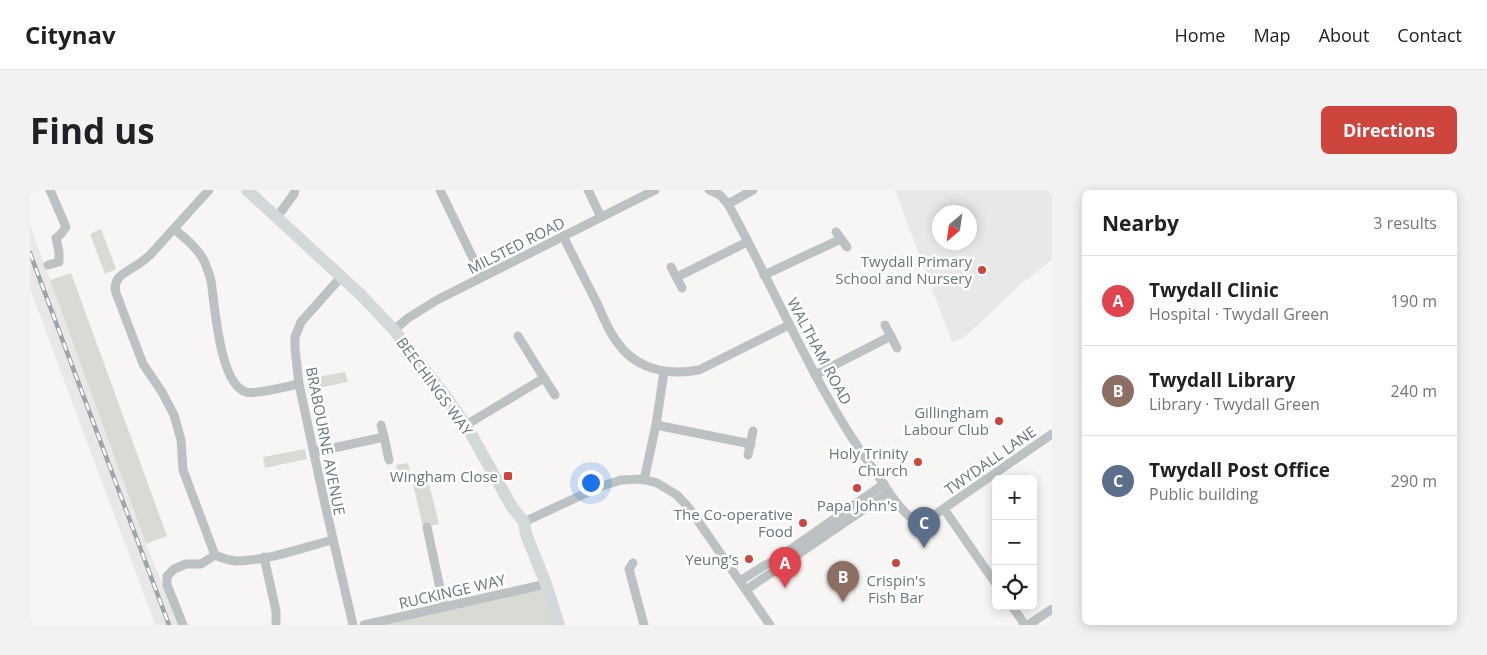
<!DOCTYPE html>
<html lang="en">
<head>
<meta charset="utf-8">
<style>
	:root { --surface:#fff; --page:#f2f2f2; --text:#202124; --muted:#757577; --line:#e0e0e0; --accent:#ce453d }
	body { margin:0; font-family:"Open Sans",sans-serif; background:var(--page); color:var(--text) }
	.controls { position:absolute; right:15px; bottom:15px; display:grid; overflow:hidden; border-radius:8px; box-shadow:0 2px 12px #0003 }
	.controls button { width:45px; height:45px; display:grid; place-items:center; padding:0; border:0; border-bottom:1px solid var(--line); background:var(--surface); color:var(--text); font:25px sans-serif }
	.compass { position:absolute; left:902px; top:15px; width:45px; height:45px; border-radius:50%; background:var(--surface); box-shadow:0 2px 12px #0003; rotate:209deg }
	.you { position:absolute; left:560px; top:292px; width:18px; height:18px; margin:-12px; border:4px solid #fff; border-radius:50%; background:#1a73e8; box-shadow:0 0 0 8px #1a73e833 }
	.badge { display:grid; place-items:center; width:32px; height:32px; border-radius:50%; background:var(--accent); color:#fff; font-size:16px; font-weight:700 }
	.pin { position:absolute; translate:-50% -41px; filter:drop-shadow(0 1px 2px #0008) }
	.pin::after { content:''; position:absolute; top:26px; width:18px; height:15px; background:inherit; clip-path:polygon(0 0,100% 0,50% 100%) }
	.list { margin:0; padding:0; list-style:none }
	h2 { display:flex; justify-content:space-between; align-items:center; height:65px; margin:0; padding:0 20px; font-size:21px }
	h2 small { font-size:16px; font-weight:400; color:var(--muted) }
	.list li { display:grid; grid-template-columns:32px 1fr auto; gap:15px; align-items:center; box-sizing:border-box; height:90px; padding:0 20px; border-top:1px solid var(--line) }
	.list b { display:block; font-size:19px; white-space:nowrap }
	.list p { margin:0; font-size:16px; white-space:nowrap; color:var(--muted) }
	.list em { font-size:16px; font-style:normal; color:var(--muted) }
	.icon { flex:none; width:28px; height:28px; fill:none; stroke:currentColor; stroke-width:2; stroke-linecap:round; stroke-linejoin:round }
	.map { position:relative; flex:none; width:1022px; height:435px; overflow:hidden; border-radius:8px }
	header { display:flex; align-items:center; gap:30px; box-sizing:border-box; height:70px; padding:0 25px; background:var(--surface); border-bottom:1px solid var(--line) }
	header strong { font-size:24px }
	nav { display:flex; gap:28px; margin-inline-start:auto; font-size:18px }
	.intro { display:flex; align-items:center; justify-content:space-between; box-sizing:border-box; height:120px; padding:0 30px }
	h1 { margin:0; font-size:35px }
	.button { padding:12px 22px; border-radius:8px; background:var(--accent); color:#fff; font-size:18px; font-weight:700 }
	main { display:flex; gap:30px; padding:0 30px }
	aside { flex:1; background:var(--surface); border-radius:8px; box-shadow:0 2px 12px #0003 }
	.map>svg:first-child { display:block }
	.built { fill:#e8e8e8; fill-rule:evenodd }
	.green { fill:#d8dbd4 }
	.lines { fill:none; stroke-linecap:round; stroke-linejoin:round }
	.street { stroke:#bcc2c4; stroke-width:9 }
	.secondary { stroke:#d3d8da; stroke-width:12 }
	.rail-casing { stroke:#9da5a8; stroke-width:4.5 }
	.rail { stroke:#fff; stroke-width:2.5; stroke-dasharray:8; stroke-linecap:butt }
	.poi-dot { fill:#ce453d; stroke:#fff; stroke-width:2 }
	.labels { text-anchor:middle; dominant-baseline:central; stroke-width:5; stroke-linejoin:round; paint-order:stroke }
	.street-label { font-size:15px; fill:#65767c; stroke:#fff }
	.poi-label { font-size:15px; fill:#65767c; stroke:#fff; text-anchor:end }
</style>
</head>
<body>
<header>
<strong>Citynav</strong>
<nav><a>Home</a><a>Map</a><a>About</a><a>Contact</a></nav>
</header>
<div class="intro"><h1>Find us</h1><a class="button">Directions</a></div>
<main>
<div class="map">
<svg width="1022" height="435" viewBox="0 0 1022 435">
	<rect width="100%" height="100%" fill="#f7f6f4"/>
	<g class="built">
		<path d="M 865,0 L 1022,0 L 1022,70 L 991,94 L 934,148 L 922,152 ZM 909,22 L 939,22 L 939,52 L 909,52 Z"/>
		<path d="M 0,35 L 116,354 L 149,435 L 125,435 L 122,426 L 0,99 Z"/>
	</g>
	<g class="green">
		<path d="M 71,39 L 86,79 L 75,84 L 60,44 Z"/>
		<path d="M 41,83 L 137,346 L 116,354 L 20,90 Z"/>
		<path d="M 315,182 L 318,192 L 283,199 L 281,188 Z"/>
		<path d="M 275,259 L 277,269 L 235,278 L 233,267 Z"/>
		<path d="M 378,273 L 382,290 L 397,286 L 409,334 L 393,337 L 382,290 L 369,292 L 366,275 Z"/>
		<path d="M 516,394 L 529,435 L 334,435 Z"/>
	</g>
	<g class="lines">
		<g class="street">
			<path d="M 179,0 L 120,65 C 116,68 112,72 107,75 C 95,83 82,87 86,103 L 113,174 L 132,202 L 144,225 L 151,250 L 153,280 L 185,365 C 192,368 199,371 207,371 C 239,370 272,358 302,350"/>
			<path d="M 410,0 L 452,87"/>
			<path d="M 558,0 L 571,27"/>
			<path d="M 679,0 L 690,5 L 698,14 C 747,103 785,200 846,283 C 856,297 865,314 878,325 C 885,331 892,330 900,328 L 1022,244"/>
			<path d="M 698,14 L 723,0"/>
			<path d="M 247,27 L 264,4 L 265,0"/>
			<path d="M 144,39 C 156,49 169,59 175,73 C 177,79 180,85 181,91 C 185,114 189,194 216,202 C 226,205 258,196 269,194"/>
			<path d="M 806,42 L 817,57"/>
			<path d="M 533,46 C 544,68 555,90 566,111 C 572,124 577,138 585,149 C 604,179 636,186 669,180 L 759,135"/>
			<path d="M 18,75 L 29,72 L 29,62 L 26,48 L 31,44 L 36,37 L 20,0"/>
			<path d="M 641,77 L 652,98"/>
			<path d="M 734,85 L 811,49"/>
			<path d="M 312,86 L 271,132 L 265,147 L 265,159 L 269,194 L 294,310 L 323,435"/>
			<path d="M 647,87 L 717,52"/>
			<path d="M 855,135 L 867,158"/>
			<path d="M 364,140 L 378,128 L 407,110 L 625,0"/>
			<path d="M 785,185 L 861,146"/>
			<path d="M 514,188 L 525,205"/>
			<path d="M 351,235 L 354,247"/>
			<path d="M 436,235 L 514,188 L 488,146"/>
			<path d="M 626,235 L 721,254"/>
			<path d="M 285,262 L 354,247 L 359,270"/>
			<path d="M 718,265 L 723,241"/>
			<path d="M 614,290 L 626,235 L 634,182"/>
			<path d="M 914,319 L 966,394"/>
			<path d="M 494,332 L 569,297 L 591,290 L 613,289 L 627,293 L 647,305 L 659,318 L 740,435"/>
			<path d="M 397,337 L 414,417"/>
			<path d="M 234,367 L 246,421 L 246,435"/>
			<path d="M 603,373 L 599,379 L 614,435"/>
			<path d="M 710,391 L 735,375 L 744,371 L 854,294"/>
			<path d="M 716,400 L 859,302"/>
			<path d="M 982,416 L 995,435"/>
			<path d="M 153,435 L 137,395 L 137,386 L 144,379 L 156,374 L 171,374 L 185,365"/>
			<path d="M 334,435 L 516,394"/>
			<path d="M 998,435 L 1022,419"/>
		</g>
		<path class="secondary" d="M 217,0 L 331,105 L 364,140 L 417,208 L 436,235 L 482,317 L 494,332 L 496,344 L 516,394 L 529,435"/>
		<defs>
			<path id="rail" d="M 0,63 L 139,435"/>
		</defs>
		<use href="#rail" class="rail-casing"/>
		<use href="#rail" class="rail"/>
	</g>
	<g class="poi-dot">
		<circle cx="952" cy="80" r="5"/>
		<circle cx="969" cy="231" r="5"/>
		<circle cx="888" cy="272" r="5"/>
		<rect x="473" y="281" width="10" height="10" rx="2.5"/>
		<circle cx="827" cy="298" r="5"/>
		<circle cx="773" cy="333" r="5"/>
		<circle cx="719" cy="369" r="5"/>
		<circle cx="866" cy="373" r="5"/>
	</g>
	<g class="labels">
		<g class="street-label">
			<text transform="translate(486 55) rotate(-27)">MILSTED ROAD</text>
			<text transform="translate(790 161) rotate(62)">WALTHAM ROAD</text>
			<text transform="translate(405 196) rotate(54)">BEECHINGS WAY</text>
			<text transform="translate(296 251) rotate(79)">BRABOURNE AVENUE</text>
			<text transform="translate(960 270) rotate(-35)">TWYDALL LANE</text>
			<text transform="translate(422 401) rotate(-13)">RUCKINGE WAY</text>
		</g>
		<g class="poi-label">
			<text x="942" y="71">Twydall Primary<tspan x="942" dy="17">School and Nursery</tspan></text>
			<text x="959" y="222">Gillingham<tspan x="959" dy="17">Labour Club</tspan></text>
			<text x="878" y="263">Holy Trinity<tspan x="878" dy="17">Church</tspan></text>
			<text x="468" y="286">Wingham Close</text>
			<text x="827" y="315" text-anchor="middle">Papa John's</text>
			<text x="763" y="324">The Co-operative<tspan x="763" dy="17">Food</tspan></text>
			<text x="709" y="369">Yeung's</text>
			<text x="866" y="390" text-anchor="middle">Crispin's<tspan x="866" dy="17">Fish Bar</tspan></text>
		</g>
	</g>
</svg>
<div class="controls">
<button>+</button>
<button>−</button>
<button><svg class="icon" aria-label="locate" viewBox="0 0 24 24"><circle cx="12" cy="12" r="6"/><path d="M12 2v4M12 18v4M2 12h4M18 12h4"/></svg></button>
</div>
<svg class="compass" viewBox="-18 -18 36 36"><path d="M0-13l5 13h-10z" fill="#e53935"/><path d="M0 13l5-13h-10z" fill="#757577"/></svg>
<div class="you"></div>
<div class="pin badge" style="left:755px;top:398px;background:#e0444e">A</div>
<div class="pin badge" style="left:813px;top:412px;background:#8d6e63">B</div>
<div class="pin badge" style="left:894px;top:358px;background:#5c6f8a">C</div>
</div>
<aside>
<h2>Nearby<small>3 results</small></h2>
<ul class="list">
<li><span class="badge" style="background:#e0444e">A</span><div><b>Twydall Clinic</b><p>Hospital · Twydall Green</p></div><em>190 m</em></li>
<li><span class="badge" style="background:#8d6e63">B</span><div><b>Twydall Library</b><p>Library · Twydall Green</p></div><em>240 m</em></li>
<li><span class="badge" style="background:#5c6f8a">C</span><div><b>Twydall Post Office</b><p>Public building</p></div><em>290 m</em></li>
</ul>
</aside>
</main>
</body>
</html>
